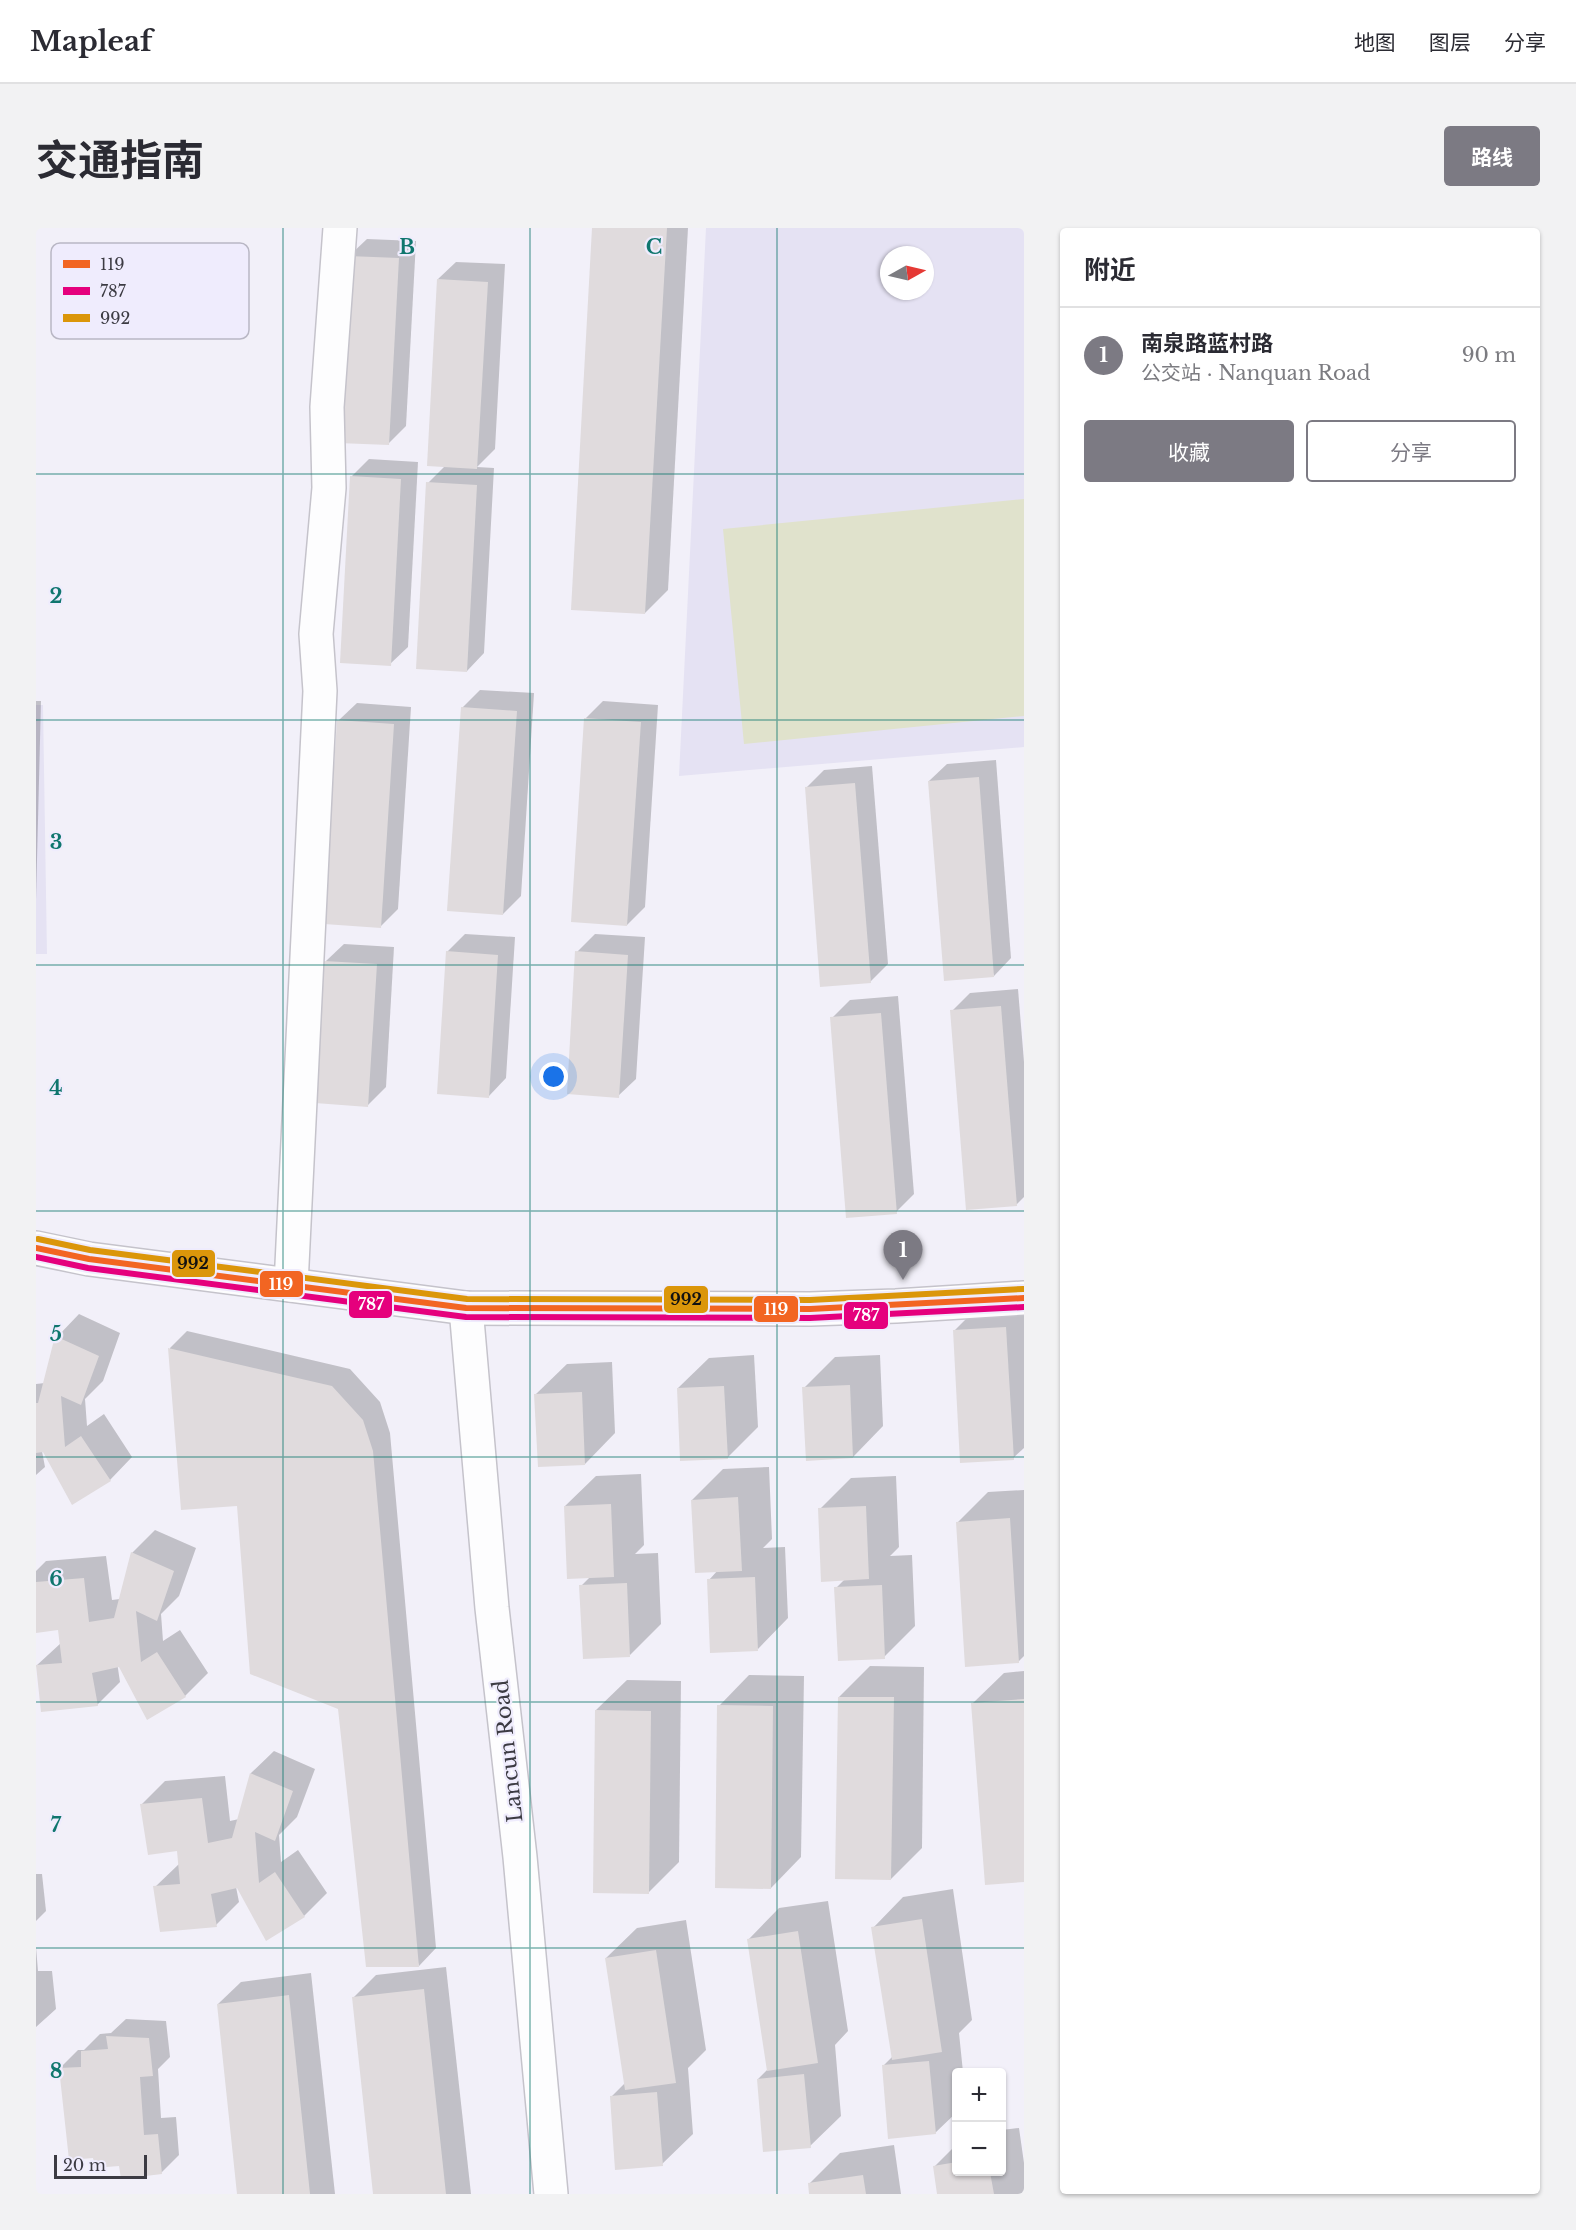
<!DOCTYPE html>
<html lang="zh">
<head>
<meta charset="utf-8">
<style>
	:root { --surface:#fff; --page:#f2f2f3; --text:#2b2b33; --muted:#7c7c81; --line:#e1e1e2; --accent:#7c7a83 }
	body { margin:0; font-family:"Libre Baskerville","Noto Sans SC",serif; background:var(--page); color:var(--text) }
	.controls { position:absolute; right:18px; bottom:18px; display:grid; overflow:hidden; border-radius:6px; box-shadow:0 2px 4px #0004 }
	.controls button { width:54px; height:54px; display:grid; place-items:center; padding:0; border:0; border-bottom:2px solid var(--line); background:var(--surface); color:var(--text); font:30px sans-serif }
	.compass { position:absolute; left:844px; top:18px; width:54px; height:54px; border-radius:50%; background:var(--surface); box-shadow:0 2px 4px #0004; rotate:82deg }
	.scale { position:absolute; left:18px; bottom:15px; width:93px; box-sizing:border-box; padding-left:6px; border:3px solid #3c3b43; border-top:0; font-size:16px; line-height:21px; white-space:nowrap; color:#3c3b43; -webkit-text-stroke:4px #efecfd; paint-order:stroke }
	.you { position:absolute; left:518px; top:849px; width:21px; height:21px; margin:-15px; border:4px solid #fff; border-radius:50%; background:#1a73e8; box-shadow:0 0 0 9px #1a73e833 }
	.badge { display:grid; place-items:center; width:39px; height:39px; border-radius:50%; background:var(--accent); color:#fff; font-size:20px; font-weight:700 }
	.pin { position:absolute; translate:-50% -50px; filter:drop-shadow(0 2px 3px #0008) }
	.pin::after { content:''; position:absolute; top:32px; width:21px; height:18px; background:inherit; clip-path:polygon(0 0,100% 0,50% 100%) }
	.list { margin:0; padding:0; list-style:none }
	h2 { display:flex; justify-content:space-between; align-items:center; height:78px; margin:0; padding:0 24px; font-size:26px }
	h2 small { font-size:20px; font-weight:400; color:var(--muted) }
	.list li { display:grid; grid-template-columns:39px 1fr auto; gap:18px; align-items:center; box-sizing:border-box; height:96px; padding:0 24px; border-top:2px solid var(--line) }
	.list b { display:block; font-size:22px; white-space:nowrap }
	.list p { margin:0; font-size:20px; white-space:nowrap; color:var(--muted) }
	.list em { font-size:20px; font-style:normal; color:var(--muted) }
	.actions { display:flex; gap:12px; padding:18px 24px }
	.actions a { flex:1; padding:14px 0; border:2px solid var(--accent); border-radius:6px; text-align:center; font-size:21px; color:var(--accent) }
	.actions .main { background:var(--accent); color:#fff }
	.map { position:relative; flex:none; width:988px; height:1966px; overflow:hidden; border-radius:6px }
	header { display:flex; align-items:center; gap:36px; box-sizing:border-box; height:84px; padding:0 30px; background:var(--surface); border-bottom:2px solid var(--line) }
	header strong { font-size:28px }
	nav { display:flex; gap:33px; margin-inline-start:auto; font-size:21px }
	.intro { display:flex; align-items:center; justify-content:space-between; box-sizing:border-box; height:144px; padding:0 36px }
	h1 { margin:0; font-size:42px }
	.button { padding:15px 27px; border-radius:6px; background:var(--accent); color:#fff; font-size:21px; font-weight:700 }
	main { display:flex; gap:36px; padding:0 36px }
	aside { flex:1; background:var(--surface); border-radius:6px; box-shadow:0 2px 4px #0004 }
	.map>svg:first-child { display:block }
	.built { fill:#e5e2f3; fill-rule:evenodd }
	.green { fill:#e0e2cc }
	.shadow { fill:#0003 }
	.building { fill:#e0dbdd }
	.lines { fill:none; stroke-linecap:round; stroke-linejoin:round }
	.minor-casing { stroke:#c5c3cb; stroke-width:36 }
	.minor { stroke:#fdfdfe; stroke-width:33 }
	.bus-1-casing { stroke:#efecfd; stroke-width:10 }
	.bus-2-casing { stroke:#efecfd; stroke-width:10 }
	.bus-3-casing { stroke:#efecfd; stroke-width:10 }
	.bus-1 { stroke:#f26522; stroke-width:6 }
	.bus-2 { stroke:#e5007d; stroke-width:6 }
	.bus-3 { stroke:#db960a; stroke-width:6 }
	.grid { fill:none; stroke:#0f766e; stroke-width:1.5; stroke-opacity:0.55 }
	.labels { text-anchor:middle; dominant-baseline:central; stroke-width:4.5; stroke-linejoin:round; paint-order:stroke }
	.street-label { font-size:21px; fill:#3c3b43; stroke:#efecfd }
	.key { fill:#efecfd; stroke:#b9b7c5; stroke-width:1.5 }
	.key-label { font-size:16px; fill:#3c3b43 }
	.grid-label { font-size:20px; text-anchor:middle; font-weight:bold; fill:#0f766e; stroke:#efecfd; stroke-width:4.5; stroke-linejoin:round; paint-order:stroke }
	.line-badge { stroke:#efecfd; stroke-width:2 }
	.badge-label { font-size:16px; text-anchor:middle; font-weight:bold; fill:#fff }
	.pale-badge-label { font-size:16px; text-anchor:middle; font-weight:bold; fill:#111 }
</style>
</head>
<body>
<header>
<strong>Mapleaf</strong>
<nav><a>地图</a><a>图层</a><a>分享</a></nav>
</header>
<div class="intro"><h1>交通指南</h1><a class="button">路线</a></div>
<main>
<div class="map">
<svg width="988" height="1966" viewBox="0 0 988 1966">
	<rect width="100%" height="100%" fill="#f2f0f9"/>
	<g class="built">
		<path d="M 670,0 L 988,0 L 988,519 L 643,548 ZM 853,27 L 889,27 L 889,63 L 853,63 Z"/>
		<path d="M 0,477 L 7,477 L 11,726 L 0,726 Z"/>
	</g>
	<path class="green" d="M 988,271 L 988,488 L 708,516 L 687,301 Z"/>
	<g class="shadow">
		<path d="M 558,0 L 652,0 L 632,362 L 609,385 Z"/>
		<path d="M 331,11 L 380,13 L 370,198 L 352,216 L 313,28 Z"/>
		<path d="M 420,34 L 469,36 L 459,221 L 441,239 L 458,240 L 448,425 L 431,443 L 392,255 L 410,237 L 402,51 Z"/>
		<path d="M 333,231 L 382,234 L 372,419 L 354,436 L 315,249 Z"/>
		<path d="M 444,462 L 498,465 L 485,668 L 467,686 L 426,480 Z"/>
		<path d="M 0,473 L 5,473 L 0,672 Z"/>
		<path d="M 567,473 L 622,477 L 609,679 L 591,697 L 550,490 Z"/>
		<path d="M 321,475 L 375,479 L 362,681 L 344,699 L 303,492 Z"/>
		<path d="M 960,532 L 975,730 L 958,748 L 893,553 L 911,536 Z"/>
		<path d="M 836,538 L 852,736 L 834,754 L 770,560 L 788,542 Z"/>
		<path d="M 429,706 L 479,709 L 470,850 L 453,868 L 411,724 Z"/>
		<path d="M 559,706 L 609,709 L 600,851 L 582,868 L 541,724 Z"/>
		<path d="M 308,716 L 358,719 L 350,859 L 332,877 L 290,733 Z"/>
		<path d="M 982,761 L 988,834 L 988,969 L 980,977 L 916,783 L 934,765 Z"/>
		<path d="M 862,768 L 878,966 L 860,984 L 796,790 L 814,772 Z"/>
		<path d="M 988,1070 L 988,1220 L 977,1230 L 918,1103 L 949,1072 Z"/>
		<path d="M 43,1086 L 84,1105 L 67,1153 L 49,1171 L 51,1198 L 68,1186 L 96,1229 L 74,1252 L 5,1218 L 9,1239 L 0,1247 L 0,1156 L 9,1155 L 21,1109 Z"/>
		<path d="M 151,1103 L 314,1141 L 344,1174 L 354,1205 L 400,1720 L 383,1738 L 303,1480 L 202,1276 L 146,1280 L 134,1120 Z"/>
		<path d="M 718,1127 L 722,1199 L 691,1230 L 642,1160 L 673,1130 Z"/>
		<path d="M 844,1127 L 847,1198 L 817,1229 L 768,1160 L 799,1129 Z"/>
		<path d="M 576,1134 L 579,1205 L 549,1236 L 500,1166 L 531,1136 Z"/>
		<path d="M 733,1239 L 736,1311 L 727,1320 L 749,1319 L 752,1390 L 722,1421 L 673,1352 L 682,1342 L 656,1272 L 687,1241 Z"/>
		<path d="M 605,1246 L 608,1317 L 599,1326 L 622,1325 L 625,1396 L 594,1427 L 545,1358 L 554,1349 L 529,1278 L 560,1248 Z"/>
		<path d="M 860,1248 L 863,1319 L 854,1328 L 876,1327 L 879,1398 L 848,1429 L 800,1360 L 809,1351 L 784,1281 L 815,1250 Z"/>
		<path d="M 988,1262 L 988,1428 L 982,1434 L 921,1295 L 952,1264 Z"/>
		<path d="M 119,1302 L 160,1320 L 143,1368 L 125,1386 L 127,1413 L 144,1402 L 172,1445 L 149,1468 L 112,1490 L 81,1434 L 84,1454 L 61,1477 L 0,1438 L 25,1415 L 23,1401 L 0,1404 L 0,1343 L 10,1333 L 70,1328 L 76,1372 L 84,1371 L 96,1325 Z"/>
		<path d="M 834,1438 L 888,1439 L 886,1620 L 855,1651 L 803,1469 Z"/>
		<path d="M 988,1443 L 988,1653 L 950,1656 L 937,1475 L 968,1445 Z"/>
		<path d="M 713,1447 L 768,1448 L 765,1629 L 735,1660 L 683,1478 Z"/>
		<path d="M 591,1452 L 645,1453 L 643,1634 L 612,1665 L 560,1482 Z"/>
		<path d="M 238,1523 L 279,1541 L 261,1589 L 243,1607 L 245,1634 L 262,1622 L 291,1665 L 268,1688 L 199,1654 L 203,1674 L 180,1697 L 119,1659 L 143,1636 L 142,1621 L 106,1576 L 129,1553 L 189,1548 L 194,1593 L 203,1591 L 215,1545 Z"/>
		<path d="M 0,1646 L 6,1646 L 10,1683 L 0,1693 Z"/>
		<path d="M 917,1661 L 936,1792 L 923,1805 L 927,1844 L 921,1844 L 921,1884 L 899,1905 L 847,1838 L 857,1828 L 837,1700 L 867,1669 Z"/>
		<path d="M 792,1673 L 812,1803 L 799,1817 L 805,1888 L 774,1918 L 722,1851 L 732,1841 L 713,1711 L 743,1680 Z"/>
		<path d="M 650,1692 L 670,1822 L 652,1840 L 657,1906 L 626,1936 L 575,1869 L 589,1855 L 570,1730 L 601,1700 Z"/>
		<path d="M 0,1719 L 2,1743 L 16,1743 L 20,1781 L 0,1799 Z"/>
		<path d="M 410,1739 L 435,1966 L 338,1966 L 317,1770 L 340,1747 Z"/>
		<path d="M 275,1745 L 299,1966 L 203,1966 L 182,1776 L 205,1754 Z"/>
		<path d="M 90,1791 L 130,1793 L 134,1829 L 122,1841 L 125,1890 L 140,1889 L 143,1927 L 125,1945 L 58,1928 L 24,1840 L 42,1822 L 48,1822 L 64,1806 L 75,1805 Z"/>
		<path d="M 983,1900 L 988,1935 L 988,1966 L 902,1966 L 898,1939 L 921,1916 L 921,1944 L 966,1944 L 966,1902 Z"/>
		<path d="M 858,1917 L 865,1966 L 775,1966 L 773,1956 L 804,1925 Z"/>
	</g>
	<g class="building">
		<path d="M 556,0 L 631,0 L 609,386 L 535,382 Z"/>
		<path d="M 312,28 L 363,30 L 353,217 L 302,215 Z"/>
		<path d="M 401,51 L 452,54 L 441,241 L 391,238 Z"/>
		<path d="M 314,248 L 365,251 L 355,438 L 304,435 Z"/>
		<path d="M 390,254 L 441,257 L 431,444 L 380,441 Z"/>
		<path d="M 425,479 L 481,483 L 467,687 L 411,683 Z"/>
		<path d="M 548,490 L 605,494 L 591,698 L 535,694 Z"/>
		<path d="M 301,492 L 358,496 L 345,700 L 288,696 Z"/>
		<path d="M 943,549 L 958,749 L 908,753 L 892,553 Z"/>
		<path d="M 819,555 L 835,755 L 784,759 L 769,559 Z"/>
		<path d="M 410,723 L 462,727 L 453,870 L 401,866 Z"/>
		<path d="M 539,723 L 592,727 L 583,870 L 531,866 Z"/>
		<path d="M 288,733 L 341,736 L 332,879 L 279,875 Z"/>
		<path d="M 965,778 L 981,978 L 930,982 L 914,782 Z"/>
		<path d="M 845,785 L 861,986 L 810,990 L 794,789 Z"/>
		<path d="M 970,1099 L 978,1232 L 924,1235 L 917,1102 Z"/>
		<path d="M 19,1108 L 63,1128 L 45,1177 L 25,1168 L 29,1219 L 45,1208 L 75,1253 L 36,1277 L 7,1224 L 0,1225 L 0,1175 L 2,1175 Z"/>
		<path d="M 132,1120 L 296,1158 L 327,1192 L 337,1223 L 383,1739 L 330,1739 L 302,1481 L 214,1446 L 201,1278 L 145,1282 Z"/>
		<path d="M 814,1157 L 817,1230 L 770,1233 L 766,1159 Z"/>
		<path d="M 688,1158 L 692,1231 L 644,1233 L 641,1160 Z"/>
		<path d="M 546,1164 L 549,1237 L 502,1239 L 498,1166 Z"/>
		<path d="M 702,1269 L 706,1343 L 659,1345 L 655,1272 Z"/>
		<path d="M 575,1276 L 578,1349 L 531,1351 L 528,1278 Z"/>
		<path d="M 830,1278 L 833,1351 L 785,1354 L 782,1280 Z"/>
		<path d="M 974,1290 L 983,1435 L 929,1439 L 920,1294 Z"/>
		<path d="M 95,1324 L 138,1343 L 121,1393 L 100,1383 L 105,1434 L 121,1424 L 150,1469 L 111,1492 L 83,1439 L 56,1445 L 62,1478 L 5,1484 L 0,1437 L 26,1435 L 22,1402 L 0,1405 L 0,1354 L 48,1350 L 53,1394 L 78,1390 Z"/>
		<path d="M 719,1349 L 722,1423 L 674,1425 L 671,1351 Z"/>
		<path d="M 591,1355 L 594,1429 L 547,1431 L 543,1357 Z"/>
		<path d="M 846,1357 L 849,1431 L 802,1433 L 798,1359 Z"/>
		<path d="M 802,1469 L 858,1469 L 855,1652 L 799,1651 Z"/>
		<path d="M 988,1471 L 988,1654 L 949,1657 L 935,1475 Z"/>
		<path d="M 681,1477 L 737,1478 L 735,1661 L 679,1660 Z"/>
		<path d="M 559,1482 L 615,1483 L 613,1666 L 557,1665 Z"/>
		<path d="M 214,1545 L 257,1563 L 239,1613 L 219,1604 L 223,1655 L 239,1644 L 269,1689 L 230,1713 L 201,1660 L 175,1666 L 181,1699 L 124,1704 L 117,1658 L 144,1656 L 141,1623 L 112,1627 L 104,1576 L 166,1570 L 172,1615 L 196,1610 Z"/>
		<path d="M 886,1691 L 906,1824 L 856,1832 L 835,1699 Z"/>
		<path d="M 762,1703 L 782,1835 L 731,1843 L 711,1711 Z"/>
		<path d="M 620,1722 L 640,1855 L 589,1862 L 569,1730 Z"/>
		<path d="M 388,1761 L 410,1966 L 337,1966 L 316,1769 Z"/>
		<path d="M 253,1767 L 274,1966 L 201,1966 L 181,1776 Z"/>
		<path d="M 70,1808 L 113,1810 L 117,1848 L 104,1849 L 108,1907 L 122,1906 L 126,1946 L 85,1951 L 83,1938 L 58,1940 L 57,1930 L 33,1932 L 23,1840 L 45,1839 L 45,1823 L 72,1821 Z"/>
		<path d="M 893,1833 L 900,1906 L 852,1911 L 846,1837 Z"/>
		<path d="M 768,1846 L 775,1920 L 727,1924 L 721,1851 Z"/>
		<path d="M 621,1864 L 627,1938 L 579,1942 L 574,1868 Z"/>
		<path d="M 921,1934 L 921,1944 L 954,1944 L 958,1966 L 901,1966 L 897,1938 Z"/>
		<path d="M 827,1947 L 830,1966 L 773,1966 L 772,1955 Z"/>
	</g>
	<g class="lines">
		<defs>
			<g id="minor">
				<path d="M 0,1020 L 53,1031 L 430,1080 L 774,1081 L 860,1078 L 988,1070"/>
				<path d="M 255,1057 L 284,463 L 280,406 L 293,260 L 291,179 L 304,0"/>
				<path d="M 430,1080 L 456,1380 L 484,1629 L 515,1966"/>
			</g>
		</defs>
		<use href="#minor" class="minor-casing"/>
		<use href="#minor" class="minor"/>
		<defs>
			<path id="bus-1" d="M 0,1020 L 53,1031 L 430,1080 L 774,1081 L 988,1070"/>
			<path id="bus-2" d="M 0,1029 L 52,1040 L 430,1089 L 774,1090 L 988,1079"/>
			<path id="bus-3" d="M 2,1011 L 54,1022 L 431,1071 L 774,1072 L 987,1061"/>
		</defs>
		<use href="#bus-1" class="bus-1-casing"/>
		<use href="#bus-2" class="bus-2-casing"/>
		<use href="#bus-3" class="bus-3-casing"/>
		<use href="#bus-1" class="bus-1"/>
		<use href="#bus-2" class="bus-2"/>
		<use href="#bus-3" class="bus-3"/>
	</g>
	<path class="grid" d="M 247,0 L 247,1966M 494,0 L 494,1966M 741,0 L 741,1966M 0,246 L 988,246M 0,492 L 988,492M 0,737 L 988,737M 0,983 L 988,983M 0,1229 L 988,1229M 0,1474 L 988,1474M 0,1720 L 988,1720"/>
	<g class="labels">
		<g class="street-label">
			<text transform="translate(472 1523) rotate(-96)">Lancun Road</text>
		</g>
	</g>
	<rect x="15" y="15" width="198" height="96" rx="9" class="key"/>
	<rect x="27" y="32" width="27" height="8" fill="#f26522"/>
	<rect x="27" y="59" width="27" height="8" fill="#e5007d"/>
	<rect x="27" y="86" width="27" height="8" fill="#db960a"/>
	<g class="key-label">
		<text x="64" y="42">119</text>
		<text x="64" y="69">787</text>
		<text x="64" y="96">992</text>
	</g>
	<g class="grid-label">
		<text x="371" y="26">B</text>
		<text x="618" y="26">C</text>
		<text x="20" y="375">2</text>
		<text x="20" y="621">3</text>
		<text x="20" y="867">4</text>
		<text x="20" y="1113">5</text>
		<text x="20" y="1358">6</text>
		<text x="20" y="1604">7</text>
		<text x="20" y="1850">8</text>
	</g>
	<g class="line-badge">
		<rect x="135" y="1021" width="45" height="29" rx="6" fill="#db960a"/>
		<rect x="223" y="1042" width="45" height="28" rx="6" fill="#f26522"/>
		<rect x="627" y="1057" width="46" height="29" rx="6" fill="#db960a"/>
		<rect x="312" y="1062" width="45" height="29" rx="6" fill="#e5007d"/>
		<rect x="717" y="1067" width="46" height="28" rx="6" fill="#f26522"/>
		<rect x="807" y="1073" width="46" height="29" rx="6" fill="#e5007d"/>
	</g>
	<g class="badge-label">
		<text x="245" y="1062">119</text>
		<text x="335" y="1082">787</text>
		<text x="740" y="1087">119</text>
		<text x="830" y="1093">787</text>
	</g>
	<g class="pale-badge-label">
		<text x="157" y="1041">992</text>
		<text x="650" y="1077">992</text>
	</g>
</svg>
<div class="controls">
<button>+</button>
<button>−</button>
</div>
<svg class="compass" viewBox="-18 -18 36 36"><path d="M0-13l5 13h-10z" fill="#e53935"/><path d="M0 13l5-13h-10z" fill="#7c7c81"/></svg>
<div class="scale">20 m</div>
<div class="you"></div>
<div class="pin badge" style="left:867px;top:1052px">1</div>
</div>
<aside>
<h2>附近<small></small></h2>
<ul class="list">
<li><span class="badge">1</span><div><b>南泉路蓝村路</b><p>公交站 · Nanquan Road</p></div><em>90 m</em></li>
</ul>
<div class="actions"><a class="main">收藏</a><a>分享</a></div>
</aside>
</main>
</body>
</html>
